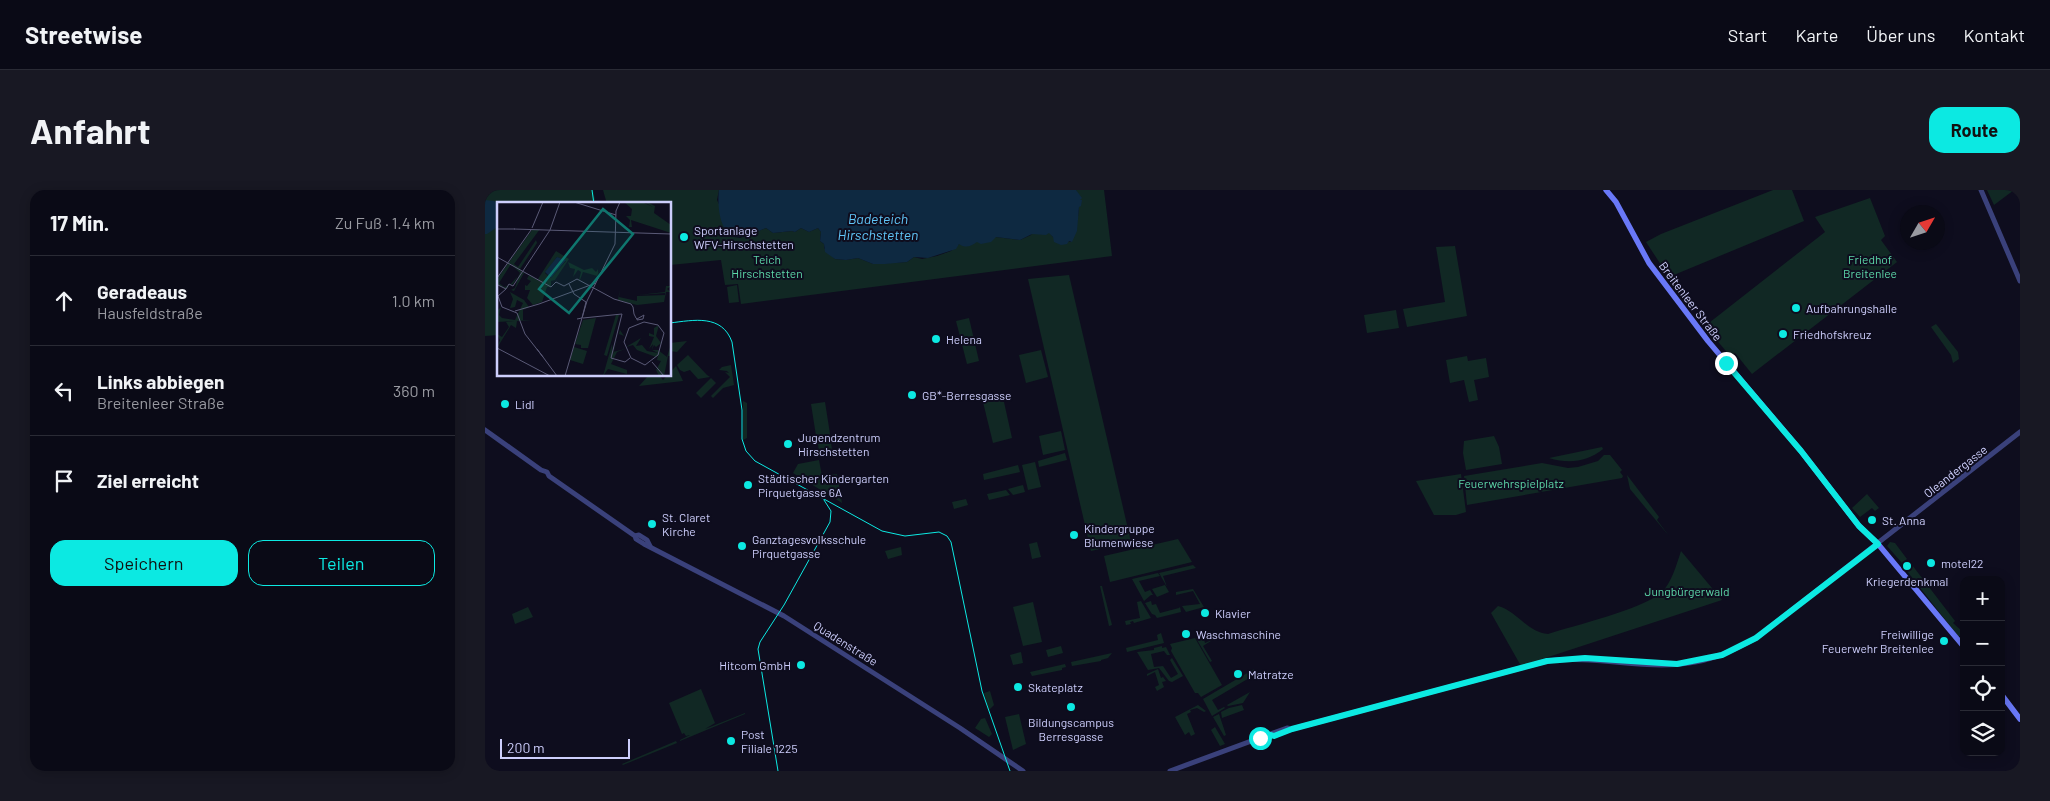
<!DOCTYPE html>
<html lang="de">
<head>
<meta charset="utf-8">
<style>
	:root { --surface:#0a0a16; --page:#181823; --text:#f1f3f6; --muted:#999aa1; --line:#2a2b35; --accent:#0ce9e2 }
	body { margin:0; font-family:Barlow,sans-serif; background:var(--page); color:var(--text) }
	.controls { position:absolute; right:15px; bottom:15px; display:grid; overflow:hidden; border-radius:10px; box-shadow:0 2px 12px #0003 }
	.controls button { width:45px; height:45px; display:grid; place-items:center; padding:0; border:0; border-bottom:1px solid var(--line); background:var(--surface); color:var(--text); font:25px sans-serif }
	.compass { position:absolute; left:1415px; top:15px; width:45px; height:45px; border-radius:50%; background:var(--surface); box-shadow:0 2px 12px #0003; rotate:51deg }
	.scale { position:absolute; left:15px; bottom:12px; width:130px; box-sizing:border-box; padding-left:5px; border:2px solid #cdcefc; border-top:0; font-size:14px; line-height:18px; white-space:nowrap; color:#cdcefc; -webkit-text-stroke:4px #0e0d1e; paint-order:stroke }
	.stop { position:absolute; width:15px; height:15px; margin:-11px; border:4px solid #0ce9e2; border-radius:50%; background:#fff }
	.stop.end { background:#0ce9e2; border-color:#fff; box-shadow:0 1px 5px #0008 }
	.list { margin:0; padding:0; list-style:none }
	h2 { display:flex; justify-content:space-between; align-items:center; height:65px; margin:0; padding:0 20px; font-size:21px }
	h2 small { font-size:16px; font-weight:400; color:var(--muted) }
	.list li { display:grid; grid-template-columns:32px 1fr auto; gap:15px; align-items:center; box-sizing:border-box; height:90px; padding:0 20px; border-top:1px solid var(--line) }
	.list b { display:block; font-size:19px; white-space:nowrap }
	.list p { margin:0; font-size:16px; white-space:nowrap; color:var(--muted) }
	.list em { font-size:16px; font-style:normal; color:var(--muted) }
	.actions { display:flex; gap:10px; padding:15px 20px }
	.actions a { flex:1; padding:11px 0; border:1px solid var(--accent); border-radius:15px; text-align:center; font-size:18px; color:var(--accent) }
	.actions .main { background:var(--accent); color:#111 }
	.icon { flex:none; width:28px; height:28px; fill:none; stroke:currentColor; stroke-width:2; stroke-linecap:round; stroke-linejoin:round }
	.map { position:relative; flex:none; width:1535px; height:581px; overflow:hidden; border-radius:15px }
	header { display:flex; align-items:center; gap:30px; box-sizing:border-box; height:70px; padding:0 25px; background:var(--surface); border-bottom:1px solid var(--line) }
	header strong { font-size:24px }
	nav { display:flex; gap:28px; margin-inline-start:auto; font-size:18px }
	.intro { display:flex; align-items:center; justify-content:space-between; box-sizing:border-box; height:120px; padding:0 30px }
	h1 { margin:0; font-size:35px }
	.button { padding:12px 22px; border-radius:15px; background:var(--accent); color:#111; font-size:18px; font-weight:700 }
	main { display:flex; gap:30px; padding:0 30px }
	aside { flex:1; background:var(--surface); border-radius:15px; box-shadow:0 2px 12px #0003 }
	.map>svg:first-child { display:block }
	.green { fill:#112824 }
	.water { fill:#0e2941 }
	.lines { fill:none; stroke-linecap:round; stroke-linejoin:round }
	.tertiary { stroke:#3a417b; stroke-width:5 }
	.secondary { stroke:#6978f7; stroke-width:5.5 }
	.tram { stroke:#0ce9e2; stroke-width:1 }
	.route { stroke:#0ce9e2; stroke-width:6 }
	.poi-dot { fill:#0ce9e2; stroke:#0e0d1e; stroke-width:2 }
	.labels { text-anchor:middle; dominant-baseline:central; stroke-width:4; stroke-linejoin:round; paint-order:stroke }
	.poi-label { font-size:12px; fill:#cdcefc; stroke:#0e0d1e; text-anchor:start }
	.park-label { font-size:12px; fill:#5dd8a9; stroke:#0e0d1e }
	.street-label { font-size:12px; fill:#cdcefc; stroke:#0e0d1e }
	.water-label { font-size:14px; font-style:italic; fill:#60c5f7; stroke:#0e0d1e }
	.inset-road { fill:none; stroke:#5a5a77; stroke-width:1 }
	.view { fill:#0f766e; fill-opacity:0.15; stroke:#0f766e; stroke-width:2.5 }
	.inset-edge { fill:none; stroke:#cdcefc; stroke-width:2.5 }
</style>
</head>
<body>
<header>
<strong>Streetwise</strong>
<nav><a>Start</a><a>Karte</a><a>Über uns</a><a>Kontakt</a></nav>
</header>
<div class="intro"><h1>Anfahrt</h1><a class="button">Route</a></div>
<main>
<aside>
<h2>17 Min.<small>Zu Fuß · 1.4 km</small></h2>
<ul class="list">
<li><svg class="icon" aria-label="ahead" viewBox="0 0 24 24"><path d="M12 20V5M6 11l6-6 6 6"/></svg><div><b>Geradeaus</b><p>Hausfeldstraße</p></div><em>1.0 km</em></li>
<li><svg class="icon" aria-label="left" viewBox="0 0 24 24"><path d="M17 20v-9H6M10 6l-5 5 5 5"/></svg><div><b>Links abbiegen</b><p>Breitenleer Straße</p></div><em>360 m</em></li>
<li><svg class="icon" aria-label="arrive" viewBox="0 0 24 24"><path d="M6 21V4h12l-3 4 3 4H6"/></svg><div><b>Ziel erreicht</b></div></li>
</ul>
<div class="actions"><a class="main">Speichern</a><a>Teilen</a></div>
</aside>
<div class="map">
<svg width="1535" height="581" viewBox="0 0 1535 581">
	<rect width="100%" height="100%" fill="#0e0d1e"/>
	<g class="green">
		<path d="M 0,0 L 108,0 L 111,14 L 14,14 L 14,145 L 0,146 Z"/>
		<path d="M 118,0 L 234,0 L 232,10 L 249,47 L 255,48 L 281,38 L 288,43 L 307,41 L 310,42 L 316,38 L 324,42 L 333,38 L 336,42 L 335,51 L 339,54 L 339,58 L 350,69 L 361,70 L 373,68 L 388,74 L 422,72 L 429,67 L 437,69 L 452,66 L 466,61 L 474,54 L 511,47 L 535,50 L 546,45 L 547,43 L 564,42 L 568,47 L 586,52 C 592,34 597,19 591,0 L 619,0 L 627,66 L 256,114 L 253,94 L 240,95 L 236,70 L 185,75 L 185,14 L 122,14 Z"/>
		<path d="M 1288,0 L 1307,0 L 1319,31 L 1184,87 L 1161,52 L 1176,44 Z"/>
		<path d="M 1502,0 L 1529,0 L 1509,15 Z"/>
		<path d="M 1385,8 L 1400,46 L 1396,50 L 1412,72 L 1267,184 L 1250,163 L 1245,166 L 1220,136 L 1340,42 L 1330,27 Z"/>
		<path d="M 970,56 L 982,126 L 922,137 L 918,119 L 960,112 L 951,57 Z"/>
		<path d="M 584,85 L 646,352 L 606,361 L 543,89 Z"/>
		<path d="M 252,95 L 254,112 L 244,113 L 242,97 Z"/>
		<path d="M 911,120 L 914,138 L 882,143 L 879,125 Z"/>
		<path d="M 484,128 L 494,171 L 482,174 L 471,131 Z"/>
		<path d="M 1451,134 L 1473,162 L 1474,169 L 1468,173 L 1466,165 L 1446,137 Z"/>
		<path d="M 202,151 L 192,162 L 185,161 L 185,153 Z"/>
		<path d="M 556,160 L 563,187 L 541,193 L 534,165 Z"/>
		<path d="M 203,165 L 222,185 L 225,187 L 213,189 L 205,180 L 199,182 L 195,180 L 192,175 Z"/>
		<path d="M 982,166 L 983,171 L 1001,168 L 1004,187 L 989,190 L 993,210 L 984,212 L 979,190 L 965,193 L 961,170 Z"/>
		<path d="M 246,175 L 249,195 L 238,198 L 228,208 L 226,206 L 245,187 L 240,182 L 244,183 L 242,181 L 234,180 L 237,177 Z"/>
		<path d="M 191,176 L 198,191 L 154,196 L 164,185 L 174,185 L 178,190 Z"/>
		<path d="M 226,188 L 231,193 L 216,208 L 211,203 Z"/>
		<path d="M 517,203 L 527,248 L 508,253 L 497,208 Z"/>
		<path d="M 258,211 L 262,213 L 262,248 L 258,250 Z"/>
		<path d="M 340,212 L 346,250 L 332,252 L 326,214 Z"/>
		<path d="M 576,241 L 580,260 L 558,265 L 554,246 Z"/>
		<path d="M 1009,246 L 1014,257 L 1017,274 L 981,280 L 978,263 L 979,251 Z"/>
		<path d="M 346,252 L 347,260 L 334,262 L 333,254 Z"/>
		<path d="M 1117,257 L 1118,259 C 1102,272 1084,274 1064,268 Z"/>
		<path d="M 580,263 L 582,270 L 554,277 L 553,271 Z"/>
		<path d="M 1119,265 L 1125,265 L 1137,280 L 1135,282 L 1138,286 L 1137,288 L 982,315 L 979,286 L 1057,273 L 1083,278 L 1093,277 L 1113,271 Z"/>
		<path d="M 334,270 L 337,286 L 352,284 L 357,313 L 308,283 L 313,274 Z"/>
		<path d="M 550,272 L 556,297 L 543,300 L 537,275 Z"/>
		<path d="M 533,275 L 535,282 L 499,290 L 498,284 Z"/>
		<path d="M 976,284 L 981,322 L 971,325 L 949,325 L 931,291 Z"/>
		<path d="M 1142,285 L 1174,327 L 1172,330 L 1184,346 L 1145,299 Z"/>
		<path d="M 538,295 L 540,302 L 528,305 L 523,299 Z"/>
		<path d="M 521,300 L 525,305 L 504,310 L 502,304 Z"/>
		<path d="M 1382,304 L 1394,318 L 1390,321 L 1387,318 L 1375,327 L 1367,318 Z"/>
		<path d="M 481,309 L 483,315 L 469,319 L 467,312 Z"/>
		<path d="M 693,349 L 707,372 L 625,392 L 619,366 Z"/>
		<path d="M 552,352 L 556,367 L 547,369 L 544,354 Z"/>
		<path d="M 1405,352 L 1410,353 L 1422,369 L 1417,373 L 1402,356 Z"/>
		<path d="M 416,357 L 417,365 L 403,369 L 400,361 Z"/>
		<path d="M 1196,361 L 1237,410 L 1036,476 L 1006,423 L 1013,416 C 1032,421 1043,443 1063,444 C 1091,435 1155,420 1176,403 C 1187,392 1191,376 1196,361 Z"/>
		<path d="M 1424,371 L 1470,431 L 1468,433 L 1478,442 L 1477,446 L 1473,446 L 1418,376 L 1419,375 L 1422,378 L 1424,376 L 1422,373 Z"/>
		<path d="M 708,375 L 711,378 L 678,386 L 682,397 L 674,383 Z"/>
		<path d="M 673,383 L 675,386 L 654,391 L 660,402 L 665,400 L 668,405 L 666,405 L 659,411 L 647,389 Z"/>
		<path d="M 680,395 L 684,402 L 672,407 L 667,399 Z"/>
		<path d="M 615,396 L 617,396 L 627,435 L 624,436 Z"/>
		<path d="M 708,399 L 719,417 L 701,422 L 697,416 L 715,414 L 708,401 L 691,405 L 691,402 Z"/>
		<path d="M 656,411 L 666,428 L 649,433 L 648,431 L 645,432 L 646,434 L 641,435 L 640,431 L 655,428 L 652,412 Z"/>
		<path d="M 666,411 L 667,415 L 671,414 L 675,423 L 694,418 L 695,417 L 696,422 L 672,428 L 670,425 L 667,424 L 660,413 Z"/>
		<path d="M 548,412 L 557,452 L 538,456 L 528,417 Z"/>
		<path d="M 43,417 L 48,427 L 30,434 L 27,424 Z"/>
		<path d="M 676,443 L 679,453 L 642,462 L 641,458 L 673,450 L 672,445 Z"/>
		<path d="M 718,446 L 720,453 L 729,449 L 718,456 L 727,471 L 725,472 L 711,448 Z"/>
		<path d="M 710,448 L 737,495 L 716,507 L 713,503 L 710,503 L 686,461 L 687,458 L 685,454 Z"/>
		<path d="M 576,456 L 578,463 L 563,467 L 561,460 Z"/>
		<path d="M 677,456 L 677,458 L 681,457 L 685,465 L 682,465 L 679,461 L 666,464 L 669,477 L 678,476 L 686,488 L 693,484 L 685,470 L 687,468 L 698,486 L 687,492 L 684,491 L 674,478 L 663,480 L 652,462 L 669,460 L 669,458 Z"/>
		<path d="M 536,462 L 538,473 L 528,475 L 525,465 Z"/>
		<path d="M 627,463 L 623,468 L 616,470 L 616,471 L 587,476 L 586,472 Z"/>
		<path d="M 580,474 L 581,477 L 577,478 L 577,480 L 547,486 L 545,482 Z"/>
		<path d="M 673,479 L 676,488 L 678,487 L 681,491 L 677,492 L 679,497 L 672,501 L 670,497 L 674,495 L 670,482 L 662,486 L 662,484 Z"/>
		<path d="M 769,479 L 771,484 L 727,510 L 733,520 L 739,517 L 740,518 L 727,526 L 718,509 Z"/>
		<path d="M 216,499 L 230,533 L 220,539 L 260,523 L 260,524 L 195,551 L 195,550 L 205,545 L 201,546 L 199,543 L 197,544 L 184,513 Z"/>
		<path d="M 505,501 L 509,515 L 504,520 L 499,503 Z"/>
		<path d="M 765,502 L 758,513 L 743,516 L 742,515 Z"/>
		<path d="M 713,515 L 721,521 L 719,522 L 712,518 L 705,520 L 706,522 L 702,524 L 710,544 L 706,546 L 704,542 L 700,545 L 690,527 Z"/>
		<path d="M 757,515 L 759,520 L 737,528 L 736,522 L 744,518 Z"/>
		<path d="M 534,524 L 541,554 L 528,560 L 520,527 Z"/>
		<path d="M 734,524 L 741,545 L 739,546 L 728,527 Z"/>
		<path d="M 500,528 L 507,544 L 504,547 L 490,538 L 496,529 Z"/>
		<path d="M 730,537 L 740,554 L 735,556 L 726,540 Z"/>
		<path d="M 191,551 L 192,553 L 138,575 L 137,574 Z"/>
	</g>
	<g class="water">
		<path d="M 234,0 L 591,0 L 597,8 L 595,10 L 597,10 L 596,16 L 594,17 L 592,41 L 587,52 L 584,51 L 582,54 L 576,55 L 569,52 L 568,47 L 564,43 L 561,45 L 547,44 L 535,50 L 511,47 L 506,52 L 496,54 L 492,52 C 486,56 481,59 474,54 L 471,59 L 443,68 L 429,67 L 422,72 L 400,74 L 388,74 L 373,68 L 361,70 L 350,69 L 340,62 L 339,54 L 335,51 L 336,42 L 333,38 L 324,42 L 316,38 L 310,42 L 307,41 L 288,43 L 281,38 C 273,41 264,47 255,47 C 234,49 232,14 234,0 Z"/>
		<path d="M 0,10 L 9,11 L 14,14 L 14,36 L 2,44 L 0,44 Z"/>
	</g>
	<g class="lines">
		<g class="tertiary">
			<path d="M 1496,0 L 1535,91"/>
			<path d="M 0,240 L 56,280 L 62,282 L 64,286 L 150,346 L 151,349 L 159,354 L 299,426 L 475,538 L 538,581"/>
			<path d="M 150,346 L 154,345 L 162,350 L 165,356"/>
			<path d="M 786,545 L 789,546 L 807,539 L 1062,471 C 1110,465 1158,480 1204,473 C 1228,470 1250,460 1271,448 L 1535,242"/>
			<path d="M 685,581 L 788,543 L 802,538 L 807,539"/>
		</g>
		<g class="secondary">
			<path d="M 1121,0 L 1131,12 L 1164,73 L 1223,151 L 1316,261 L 1374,336 L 1393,354 L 1479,457"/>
			<path d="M 1516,504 L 1535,529"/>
		</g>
		<g class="tram">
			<path d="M 107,0 L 109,14"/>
			<path d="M 185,133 C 209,130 237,124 247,152 L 257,220 L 257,249 L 261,261 L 270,271 L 397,341 L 420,346 L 454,342 L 462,346 L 466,352 L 497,501 L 525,581"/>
			<path d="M 293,581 L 273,459 L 275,452 L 299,415 L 345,332 L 346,321 L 339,310"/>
		</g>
	</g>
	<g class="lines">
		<path class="route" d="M 775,548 L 786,545 L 789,546 L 807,539 L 1062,471 L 1100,468 L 1192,474 L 1237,465 L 1271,448 L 1393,354 L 1374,336 L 1316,261 L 1241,173"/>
	</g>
	<g class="poi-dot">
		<circle cx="199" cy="47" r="5"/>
		<circle cx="1311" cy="118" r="5"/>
		<circle cx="1298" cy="144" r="5"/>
		<circle cx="451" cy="149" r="5"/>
		<circle cx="427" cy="205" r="5"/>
		<circle cx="20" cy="214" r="5"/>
		<circle cx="303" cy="254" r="5"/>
		<circle cx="263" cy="295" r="5"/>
		<circle cx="1387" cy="330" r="5"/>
		<circle cx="167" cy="334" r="5"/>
		<circle cx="589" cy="345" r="5"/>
		<circle cx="257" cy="356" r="5"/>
		<circle cx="1446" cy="373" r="5"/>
		<circle cx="1422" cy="376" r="5"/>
		<circle cx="720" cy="423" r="5"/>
		<circle cx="701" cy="444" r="5"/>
		<circle cx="1459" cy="451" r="5"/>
		<circle cx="316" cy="475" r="5"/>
		<circle cx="753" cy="484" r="5"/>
		<circle cx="533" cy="497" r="5"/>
		<circle cx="586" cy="517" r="5"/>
		<circle cx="246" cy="551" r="5"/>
	</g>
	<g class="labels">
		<g class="poi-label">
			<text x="209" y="40">Sportanlage<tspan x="209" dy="14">WFV-Hirschstetten</tspan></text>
			<text x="1321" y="118">Aufbahrungshalle</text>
			<text x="1308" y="144">Friedhofskreuz</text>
			<text x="461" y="149">Helena</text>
			<text x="437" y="205">GB*-Berresgasse</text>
			<text x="30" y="214">Lidl</text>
			<text x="313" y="247">Jugendzentrum<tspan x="313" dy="14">Hirschstetten</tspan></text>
			<text x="273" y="288">Städtischer Kindergarten<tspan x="273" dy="14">Pirquetgasse 6A</tspan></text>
			<text x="177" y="327">St. Claret<tspan x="177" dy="14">Kirche</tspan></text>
			<text x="1397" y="330">St. Anna</text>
			<text x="599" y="338">Kindergruppe<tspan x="599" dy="14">Blumenwiese</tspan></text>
			<text x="267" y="349">Ganztagesvolksschule<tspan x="267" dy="14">Pirquetgasse</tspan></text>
			<text x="1456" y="373">motel22</text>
			<text x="1422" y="391" text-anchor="middle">Kriegerdenkmal</text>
			<text x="730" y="423">Klavier</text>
			<text x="711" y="444">Waschmaschine</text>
			<text x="1449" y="444" text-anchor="end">Freiwillige<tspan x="1449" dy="14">Feuerwehr Breitenlee</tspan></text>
			<text x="306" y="475" text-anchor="end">Hitcom GmbH</text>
			<text x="763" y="484">Matratze</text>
			<text x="543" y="497">Skateplatz</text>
			<text x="586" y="532" text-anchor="middle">Bildungscampus<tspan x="586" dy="14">Berresgasse</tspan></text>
			<text x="256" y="544">Post<tspan x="256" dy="14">Filiale 1225</tspan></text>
		</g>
		<g class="park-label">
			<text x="282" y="69">Teich<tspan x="282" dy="14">Hirschstetten</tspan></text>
			<text x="1385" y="69">Friedhof<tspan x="1385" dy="14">Breitenlee</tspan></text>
			<text x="1026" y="293">Feuerwehrspielplatz</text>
			<text x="1202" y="401">Jungbürgerwald</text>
		</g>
		<g class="street-label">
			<text transform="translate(1206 111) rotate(53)">Breitenleer Straße</text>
			<text transform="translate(1470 281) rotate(-38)">Oleandergasse</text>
			<text transform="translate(361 453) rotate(32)">Quadenstraße</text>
		</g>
		<g class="water-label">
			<text x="393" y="28">Badeteich<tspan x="393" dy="16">Hirschstetten</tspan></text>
		</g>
	</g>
	<g transform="translate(12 12)">
		<rect width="174" height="174" fill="#0e0d1e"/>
		<path d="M 127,0 L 145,0 L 156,5 L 147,0 L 150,0 L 158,4 L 157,11 L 174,23 L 174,31 L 134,18 L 135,25 L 132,25 L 133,18 L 129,14 L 134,14 L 135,7 ZM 43,27 L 17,62 L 21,65 L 39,38 L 40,41 L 23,67 L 25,70 L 28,71 L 43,79 L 41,77 L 59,49 L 72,57 L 58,78 L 54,79 L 54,85 L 50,85 L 45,100 L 36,103 L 30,96 L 33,88 L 28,88 L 28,83 L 30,84 L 34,79 L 30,77 L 32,73 L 27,71 L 17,89 L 14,88 L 18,86 L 22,73 L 9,87 L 0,82 L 0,77 L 35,28 ZM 60,55 L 69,59 L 54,76 L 48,71 ZM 14,62 L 23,71 L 16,82 L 7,85 L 2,81 ZM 71,60 L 87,68 L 95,66 L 93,70 L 95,66 L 99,70 L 101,67 L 101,71 L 103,68 L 100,74 L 86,70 L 83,78 L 82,78 L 79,77 L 82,78 L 84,70 L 81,68 L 76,75 L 78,67 L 73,66 ZM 169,84 L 174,84 L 170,87 L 174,90 L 169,90 L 167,100 L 140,103 L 121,98 L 123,87 L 122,95 L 140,99 L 140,94 L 168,93 L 168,91 L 141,93 L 168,90 ZM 13,90 L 27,98 L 32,105 L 26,108 L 26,118 L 35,118 L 20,119 L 19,126 L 14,123 L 0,146 L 3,138 L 0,132 L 5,135 L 12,125 L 9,120 L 17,119 L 0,120 L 0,109 L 4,105 L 2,113 L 5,116 L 18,118 L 26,101 L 20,98 L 18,105 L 13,106 L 16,97 ZM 119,113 L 122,113 L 110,154 L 107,153 ZM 99,116 L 91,146 L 84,146 L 84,143 L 78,142 L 86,118 ZM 162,123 L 159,134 L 164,141 L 159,145 L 157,143 L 155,148 L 161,148 L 170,155 L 174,142 L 174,154 L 171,154 L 167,174 L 162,174 L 159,168 L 164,159 L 160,158 L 161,153 L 156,159 L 159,155 L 140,148 L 136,143 L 129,145 L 144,136 L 139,144 L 145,143 L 150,149 L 161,151 L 155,148 L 156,142 L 152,147 L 157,135 L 152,134 L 152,131 L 157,133 L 157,126 ZM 123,128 L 127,134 L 122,132 L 116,150 L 128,147 L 120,150 L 114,162 L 130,168 L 130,172 L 111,167 L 106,174 L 115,142 L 116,152 ZM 77,145 L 90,149 L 86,162 L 73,158 Z" fill="#112824" fill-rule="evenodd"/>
		<path d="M 60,55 L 69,58 L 54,76 L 48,70 Z" fill="#0e2941"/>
		<path class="inset-road" d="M 77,0 L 119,13M 35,26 L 46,0M 0,27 L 18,27M 17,27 L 174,32M 0,55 L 54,85 L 59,80 L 67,84 L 80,77 L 117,97 L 134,102 L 136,105 L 137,112 L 139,116 L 140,117 L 140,118 L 146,117 L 147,113 L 140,117M 0,76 L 34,28M 72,82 L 77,92 L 89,100 L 85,116 L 80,117M 1,83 L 9,87 L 1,94 L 5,105 L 20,111 L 28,132 L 46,155 L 40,147M 9,87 L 12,82 L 16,84 L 53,28 L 63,0M 42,102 L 99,81M 18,109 L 42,102M 86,116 L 125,112 L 114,156 L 128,160 L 133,156M 147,120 L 161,123 L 167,131 L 161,153 L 148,163 L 134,156 L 127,140 L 132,126 ZM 0,146 L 53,174M 46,155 L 60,174M 155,160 L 167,174M 68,174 L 90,99 L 118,42 L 119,9 L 123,0"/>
		<path class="view" d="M 106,7 L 136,32 L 72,111 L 42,87 Z"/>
		<rect width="174" height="174" class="inset-edge"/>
	</g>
</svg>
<div class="controls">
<button>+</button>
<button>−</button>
<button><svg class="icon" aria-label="locate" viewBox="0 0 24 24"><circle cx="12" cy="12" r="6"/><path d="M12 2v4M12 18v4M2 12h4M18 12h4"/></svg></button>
<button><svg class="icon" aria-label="layers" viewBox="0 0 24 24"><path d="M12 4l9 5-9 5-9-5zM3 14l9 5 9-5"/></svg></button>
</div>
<svg class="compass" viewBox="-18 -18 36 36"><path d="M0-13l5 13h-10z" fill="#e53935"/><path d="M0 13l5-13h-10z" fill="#999aa1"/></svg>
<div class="scale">200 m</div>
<div class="stop" style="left:775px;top:548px"></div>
<div class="stop end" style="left:1241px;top:173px"></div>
</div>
</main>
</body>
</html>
